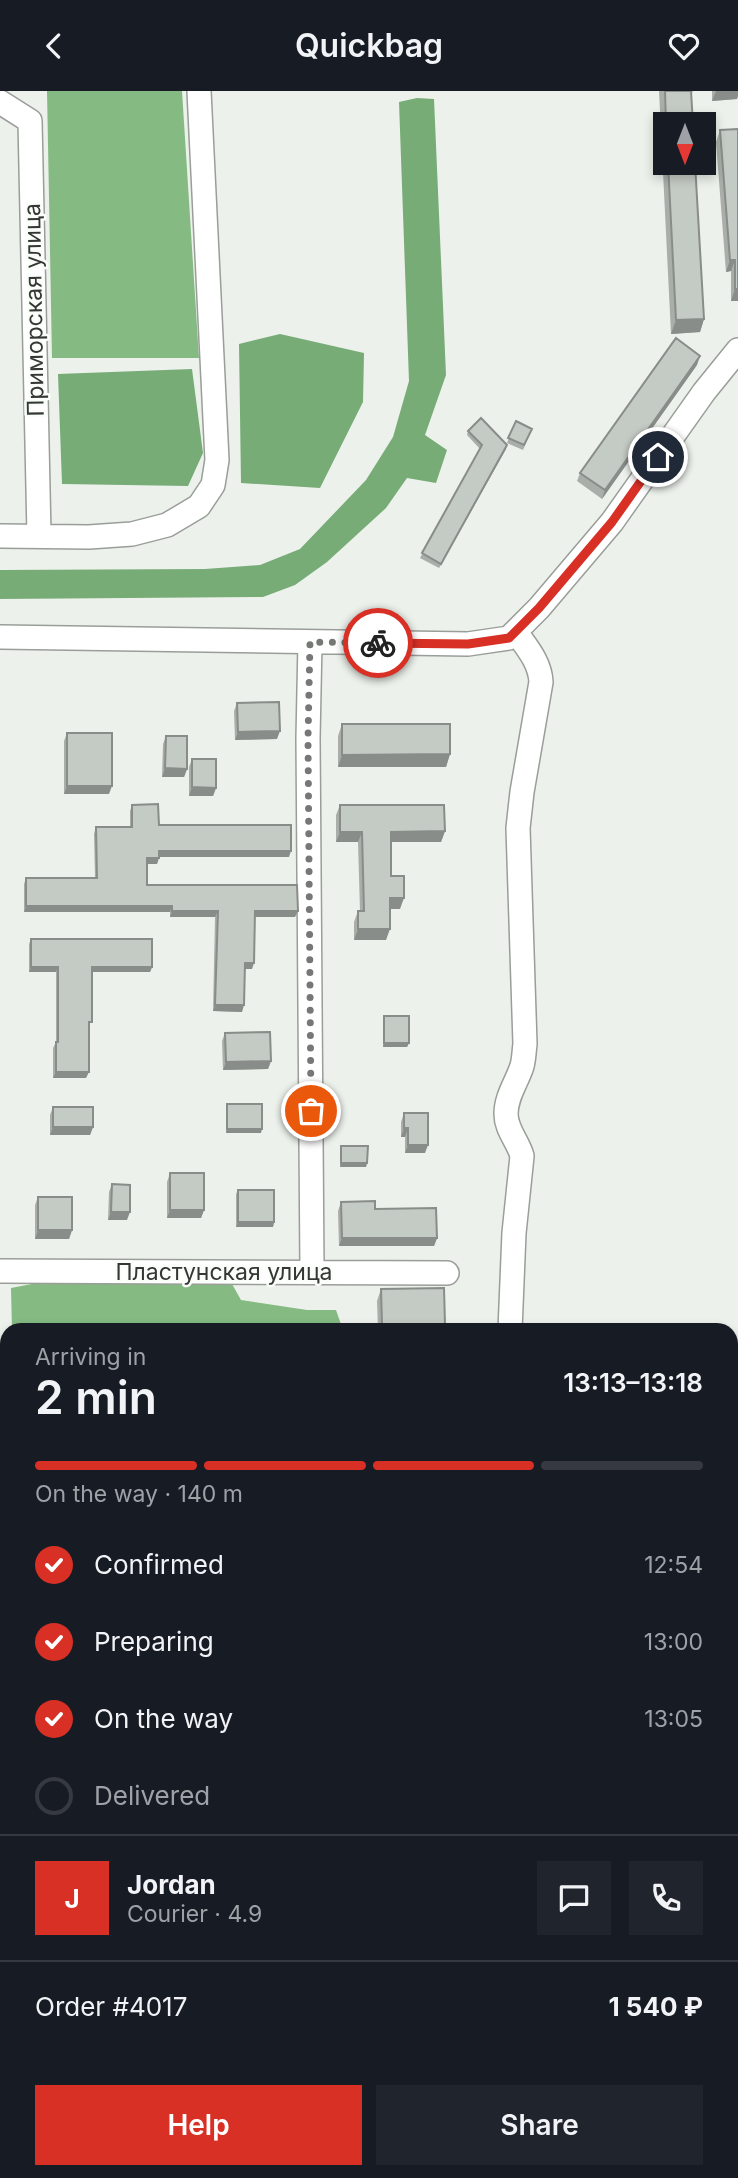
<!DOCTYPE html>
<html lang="en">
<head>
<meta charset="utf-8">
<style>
  :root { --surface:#171b24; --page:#20242c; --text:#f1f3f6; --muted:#9ea1a6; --line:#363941; --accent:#d93025 }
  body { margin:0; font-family:Inter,sans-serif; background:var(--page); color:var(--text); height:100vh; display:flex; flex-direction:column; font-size:26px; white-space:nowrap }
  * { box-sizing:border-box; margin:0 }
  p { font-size:23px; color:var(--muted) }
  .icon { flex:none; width:38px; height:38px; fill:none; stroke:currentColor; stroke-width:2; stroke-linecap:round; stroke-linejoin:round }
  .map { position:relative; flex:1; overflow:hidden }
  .drawer { position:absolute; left:0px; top:1232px; width:738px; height:856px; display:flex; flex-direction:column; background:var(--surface); border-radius:21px 21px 0 0; box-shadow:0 4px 10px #0003 }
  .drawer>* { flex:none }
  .needle { width:46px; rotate:180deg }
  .controls { position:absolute; left:653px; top:21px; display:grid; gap:14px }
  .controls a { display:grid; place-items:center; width:63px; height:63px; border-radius:0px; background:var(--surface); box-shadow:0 4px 10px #0003; font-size:35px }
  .pin { position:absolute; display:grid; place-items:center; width:60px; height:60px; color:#fff; margin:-30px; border:4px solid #fff; border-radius:50%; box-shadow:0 2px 7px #0007 }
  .courier { position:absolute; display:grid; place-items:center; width:70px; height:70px; margin:-35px; border:5px solid #d93025; border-radius:50%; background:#fff; color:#222; box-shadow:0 2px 9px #0007 }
  .headline em { font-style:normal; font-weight:600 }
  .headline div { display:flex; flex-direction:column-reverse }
  .headline { display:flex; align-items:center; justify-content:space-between; height:119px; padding:0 35px }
  h1 { font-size:46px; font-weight:600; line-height:52px }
  .bar { display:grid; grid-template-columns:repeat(4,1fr); gap:10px 7px; align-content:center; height:84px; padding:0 35px }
  .bar i { height:9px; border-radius:5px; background:var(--line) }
  .bar .selected { background:var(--accent) }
  .bar p { grid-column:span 4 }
  .line { display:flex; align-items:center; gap:18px; padding:0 35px; border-top:2px solid var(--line) }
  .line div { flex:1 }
  .round { display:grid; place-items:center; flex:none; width:74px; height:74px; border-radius:0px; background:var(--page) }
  ol { padding:0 35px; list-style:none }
  li { display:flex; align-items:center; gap:21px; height:77px }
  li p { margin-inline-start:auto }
  li .icon { padding:7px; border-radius:50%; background:var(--accent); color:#fff; stroke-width:4 }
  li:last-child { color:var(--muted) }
  li i { width:38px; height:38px; border:4px solid var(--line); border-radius:50% }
  .primary-button { display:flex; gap:14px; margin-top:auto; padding:14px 35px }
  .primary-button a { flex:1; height:80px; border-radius:0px; background:var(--accent); color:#fff; font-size:28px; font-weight:600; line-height:80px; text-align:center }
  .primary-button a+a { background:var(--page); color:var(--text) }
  header { display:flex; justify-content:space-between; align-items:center; height:91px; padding:0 35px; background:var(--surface); font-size:32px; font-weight:600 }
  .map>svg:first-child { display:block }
  .forest { fill:#85ba83 }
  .water { fill:#77ac76 }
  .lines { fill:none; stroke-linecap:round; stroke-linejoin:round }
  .minor-casing { stroke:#999e99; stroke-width:26 }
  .major-casing { stroke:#509150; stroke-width:32 }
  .minor { stroke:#fff; stroke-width:23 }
  .major { stroke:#9eda9f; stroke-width:28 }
  .wall { fill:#a9aea9 }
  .shaded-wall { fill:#898d89 }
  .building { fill:#c4cac4; stroke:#898d89; stroke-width:2 }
  .done { stroke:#757875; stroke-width:7; stroke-dasharray:0 12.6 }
  .route { stroke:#d93025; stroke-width:9 }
  .labels { text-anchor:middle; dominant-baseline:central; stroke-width:5; stroke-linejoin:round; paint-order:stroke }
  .street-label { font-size:23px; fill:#353735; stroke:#f9fef9 }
</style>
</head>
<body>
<header><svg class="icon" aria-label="back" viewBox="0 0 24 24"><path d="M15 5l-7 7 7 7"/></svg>Quickbag<svg class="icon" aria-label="heart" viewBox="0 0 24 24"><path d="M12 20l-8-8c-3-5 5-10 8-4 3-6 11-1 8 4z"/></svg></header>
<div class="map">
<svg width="738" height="2087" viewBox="0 0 738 2087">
  <rect width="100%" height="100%" fill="#ecf1eb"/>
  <!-- forest -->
  <path class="forest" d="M 47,0 L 182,0 L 199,267 L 52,267 Z
    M 188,1188 L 232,1193 L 241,1209 L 307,1219 L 336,1219 L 343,1239 L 12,1239 L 11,1197 L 37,1192 L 78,1193 Z"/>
  <!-- water -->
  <path class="water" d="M 417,7 L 434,8 L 446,284 L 425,344 L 447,359 L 436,392 L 407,387 L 386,417 L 327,471 L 295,494 L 263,506 L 0,508 L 0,479 L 205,478 L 260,474 L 300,458 L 366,389 L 393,346 L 409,290 L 399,11 Z
    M 280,243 L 364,262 L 363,311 L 320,397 L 241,392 L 239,253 Z
    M 192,278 L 203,362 L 188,395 L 62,393 L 58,283 Z"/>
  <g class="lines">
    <defs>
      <path id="minor" d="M 0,11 L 30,30 L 39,444
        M 0,445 L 89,446 L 132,443 L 167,434 L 199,415 L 213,394 L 217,369 L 199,0
        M 0,546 L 468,553 L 509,547 L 539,517 L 612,431 L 704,301 L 738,259
        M 310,551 L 308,647 L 312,1180
        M 0,1180 L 447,1182
        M 510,1239 L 514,1142 L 522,1065 C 518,1050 506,1039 506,1023 C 506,1005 517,991 522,975 C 524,968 524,960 525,953 L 518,737 L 522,701 L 541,591 C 540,571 527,557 516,541"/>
      <path id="major" d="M 732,1444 L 738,1444
        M 0,1451 L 7,1450
        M 732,1480 L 738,1479
        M 0,1481 L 7,1481"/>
    </defs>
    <!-- minor casing -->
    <use href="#minor" class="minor-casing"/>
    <!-- major casing -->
    <use href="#major" class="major-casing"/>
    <!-- minor -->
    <use href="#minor" class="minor"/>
    <!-- major -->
    <use href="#major" class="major"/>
  </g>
  <!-- wall -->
  <path class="wall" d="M 659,0 L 693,0 L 691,4 L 693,33 L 665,33 L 665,72 L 695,72 L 704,228 L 700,241 L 671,243 Z
    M 712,0 L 738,0 L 737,8 L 712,10 Z
    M 738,38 L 738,210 L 731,210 L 731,180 L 726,181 L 716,51 L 720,39 Z
    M 697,274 L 602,408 L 577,390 L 580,382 Z
    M 516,330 L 532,338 L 523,359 L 507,352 Z
    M 468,340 L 506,358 L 439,477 L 420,467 L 480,358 L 467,344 Z
    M 237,612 L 277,648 L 235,649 L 234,620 Z
    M 342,633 L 450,663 L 446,676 L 338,676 L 338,645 Z
    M 67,642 L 109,703 L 64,703 L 64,650 Z
    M 166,645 L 187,678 L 184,686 L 162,686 L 163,653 Z
    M 192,668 L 216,697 L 213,705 L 189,705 L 189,676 Z
    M 132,714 L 159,734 L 289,766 L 159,766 L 157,773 L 147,773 L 147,794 L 295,826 L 255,826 L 252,878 L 245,878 L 242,921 L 213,920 L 215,826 L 170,826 L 170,821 L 24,821 L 24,793 L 26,787 L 95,787 L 94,743 L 96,736 L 130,736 L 130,720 Z
    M 340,714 L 445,740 L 441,751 L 391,751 L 391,785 L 400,818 L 390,818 L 386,849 L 354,849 L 354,831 L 358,820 L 360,820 L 358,751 L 336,751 L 336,724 Z
    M 31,848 L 152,876 L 150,881 L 92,881 L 86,987 L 53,987 L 53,957 L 56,951 L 56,881 L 29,881 L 29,853 Z
    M 384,925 L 409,952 L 407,956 L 383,956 L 383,929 Z
    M 225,942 L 271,970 L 268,978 L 223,979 L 222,950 Z
    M 227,1013 L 261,1042 L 226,1042 L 226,1017 Z
    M 53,1016 L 93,1036 L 90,1044 L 50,1044 L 50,1024 Z
    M 404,1022 L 425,1062 L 405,1062 L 405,1046 L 401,1046 L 401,1031 Z
    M 341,1055 L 367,1072 L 366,1076 L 340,1076 L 340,1059 Z
    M 170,1082 L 204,1119 L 201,1127 L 167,1127 L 167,1091 Z
    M 112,1093 L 127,1129 L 108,1129 L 109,1101 Z
    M 238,1099 L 274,1131 L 273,1136 L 236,1136 L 236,1103 Z
    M 38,1106 L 72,1139 L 69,1148 L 35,1148 L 35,1114 Z
    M 341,1111 L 375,1118 L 437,1147 L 434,1155 L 339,1155 L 338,1120 Z
    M 381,1198 L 442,1239 L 378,1239 L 377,1210 Z"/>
  <!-- shaded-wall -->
  <path class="shaded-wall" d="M 716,0 L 738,0 L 738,5 L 737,8 L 712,10 Z
    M 730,169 L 735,169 L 731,180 L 726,181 Z
    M 735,198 L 738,198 L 738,210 L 731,210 Z
    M 704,228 L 700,241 L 671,243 L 676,229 Z
    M 700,265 L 697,274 L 602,408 L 605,399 Z
    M 507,354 L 506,358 L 439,477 L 441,473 Z
    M 280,640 L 277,648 L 235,649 L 238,641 Z
    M 450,663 L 446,676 L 338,676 L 342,664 Z
    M 165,677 L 187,678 L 184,686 L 162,686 Z
    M 67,695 L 112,695 L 109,703 L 64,703 Z
    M 192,696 L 216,697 L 213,705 L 189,705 Z
    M 445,740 L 441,751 L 387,751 L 391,741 Z
    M 340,741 L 362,741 L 358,751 L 336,751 Z
    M 159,760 L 291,760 L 289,766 L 157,766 Z
    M 147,767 L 159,767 L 157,773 L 145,773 Z
    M 390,807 L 404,807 L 400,818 L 386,818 Z
    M 26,815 L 172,815 L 170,821 L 24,821 Z
    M 172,820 L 218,820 L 215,826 L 170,826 Z
    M 255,820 L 298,820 L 295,826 L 253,826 Z
    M 358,838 L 390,838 L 386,849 L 354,849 Z
    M 245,872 L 254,872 L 252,878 L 242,878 Z
    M 31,876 L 58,876 L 56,881 L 29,881 Z
    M 92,876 L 152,876 L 150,881 L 90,881 Z
    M 215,914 L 244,914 L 242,921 L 213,920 Z
    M 384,952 L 409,952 L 407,956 L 383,956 Z
    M 271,970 L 268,978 L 223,979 L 226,971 Z
    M 56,981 L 89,981 L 86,987 L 53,987 Z
    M 53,1036 L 93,1036 L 90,1044 L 50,1044 Z
    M 404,1037 L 408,1037 L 405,1046 L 401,1046 Z
    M 227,1038 L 262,1038 L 261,1042 L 226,1042 Z
    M 408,1054 L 428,1054 L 425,1062 L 405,1062 Z
    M 341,1072 L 367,1072 L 366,1076 L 340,1076 Z
    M 170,1119 L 204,1119 L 201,1127 L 167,1127 Z
    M 111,1121 L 130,1121 L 127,1129 L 108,1129 Z
    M 238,1131 L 274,1131 L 273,1136 L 236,1136 Z
    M 38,1139 L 72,1139 L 69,1148 L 35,1148 Z
    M 342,1147 L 437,1147 L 434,1155 L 339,1155 Z
    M 445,1233 L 442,1239 L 380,1239 L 382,1234 Z"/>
  <!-- building -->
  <path class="building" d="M 665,0 L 691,0 L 693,33 L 666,33 Z
    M 738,38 L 738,198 L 735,198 L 735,169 L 730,169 L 720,39 Z
    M 668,72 L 695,72 L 704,228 L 676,229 Z
    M 676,247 L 700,265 L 605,399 L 580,382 Z
    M 481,327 L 507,354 L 441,473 L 422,462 L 482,354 L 468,340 Z
    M 516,330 L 532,338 L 524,354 L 508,347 Z
    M 279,611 L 280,640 L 238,641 L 237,612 Z
    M 342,633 L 450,633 L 450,663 L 342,664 Z
    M 67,642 L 112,642 L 112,695 L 67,695 Z
    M 166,645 L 187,645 L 187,678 L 165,677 Z
    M 192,668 L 216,668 L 216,697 L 192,696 Z
    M 158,713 L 159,734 L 291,734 L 291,760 L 159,760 L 159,767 L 147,767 L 147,794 L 297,794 L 298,820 L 255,820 L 254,872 L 245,872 L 244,914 L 215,914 L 218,820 L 172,820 L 172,815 L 26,815 L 26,787 L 97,787 L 96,736 L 132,736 L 132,714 Z
    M 340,714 L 444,714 L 445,740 L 391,741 L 391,785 L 404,785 L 404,807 L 390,807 L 390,838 L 358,838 L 358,820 L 364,820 L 362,741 L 340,741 Z
    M 31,848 L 152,848 L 152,876 L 92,876 L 92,931 L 89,931 L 89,981 L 56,981 L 56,951 L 58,951 L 58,876 L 31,876 Z
    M 384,925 L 409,925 L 409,952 L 384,952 Z
    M 270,941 L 271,970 L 226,971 L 225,942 Z
    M 227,1013 L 262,1013 L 262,1038 L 227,1038 Z
    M 53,1016 L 93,1016 L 93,1036 L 53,1036 Z
    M 404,1022 L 428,1022 L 428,1054 L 408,1054 L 408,1037 L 404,1037 Z
    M 341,1055 L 368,1055 L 367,1072 L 341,1072 Z
    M 170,1082 L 204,1082 L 204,1119 L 170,1119 Z
    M 112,1093 L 130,1094 L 130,1121 L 111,1121 Z
    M 238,1099 L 274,1099 L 274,1131 L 238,1131 Z
    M 38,1106 L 72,1106 L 72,1139 L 38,1139 Z
    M 375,1110 L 375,1118 L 436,1117 L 437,1147 L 342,1147 L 341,1111 Z
    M 444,1197 L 445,1233 L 382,1234 L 381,1198 Z"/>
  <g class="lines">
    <!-- done -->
    <path class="done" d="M 311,1020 L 308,647 L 310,551 L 378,552"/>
    <!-- route -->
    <path class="route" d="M 378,552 L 468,553 L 509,547 L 539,517 L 612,431 L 658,366"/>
  </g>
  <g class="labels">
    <!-- street labels -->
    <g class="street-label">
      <text transform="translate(34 219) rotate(-91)">Приморская улица</text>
      <text x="224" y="1181">Пластунская улица</text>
    </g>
  </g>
</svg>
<div class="controls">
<a><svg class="needle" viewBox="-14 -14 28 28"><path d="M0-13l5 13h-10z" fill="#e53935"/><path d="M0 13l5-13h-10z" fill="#9ea1a6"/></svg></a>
</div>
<div class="pin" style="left:311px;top:1020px;background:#ea580c"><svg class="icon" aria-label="bag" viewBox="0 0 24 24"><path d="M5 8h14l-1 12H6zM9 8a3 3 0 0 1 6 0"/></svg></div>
<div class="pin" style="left:658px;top:366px;background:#1f2937"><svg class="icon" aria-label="home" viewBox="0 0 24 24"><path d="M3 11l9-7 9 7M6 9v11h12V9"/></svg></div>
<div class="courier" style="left:378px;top:552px"><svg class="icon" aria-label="bike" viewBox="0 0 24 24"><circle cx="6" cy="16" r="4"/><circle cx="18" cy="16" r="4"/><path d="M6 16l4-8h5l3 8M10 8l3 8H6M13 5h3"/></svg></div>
<section class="drawer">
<div class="headline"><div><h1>2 min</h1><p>Arriving in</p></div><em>13:13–13:18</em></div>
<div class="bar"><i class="selected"></i><i class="selected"></i><i class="selected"></i><i></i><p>On the way · 140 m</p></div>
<ol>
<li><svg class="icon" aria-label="check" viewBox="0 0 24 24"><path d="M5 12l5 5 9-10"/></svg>Confirmed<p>12:54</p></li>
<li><svg class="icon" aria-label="check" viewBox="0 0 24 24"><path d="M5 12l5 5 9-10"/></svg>Preparing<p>13:00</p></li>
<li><svg class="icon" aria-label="check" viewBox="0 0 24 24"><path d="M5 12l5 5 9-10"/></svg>On the way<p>13:05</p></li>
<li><i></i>Delivered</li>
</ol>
<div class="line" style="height:126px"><b class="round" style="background:var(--accent);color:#fff">J</b><div><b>Jordan</b><p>Courier · 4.9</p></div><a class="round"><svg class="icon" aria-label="chat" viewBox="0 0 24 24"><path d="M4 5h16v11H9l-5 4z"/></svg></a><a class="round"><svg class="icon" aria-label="phone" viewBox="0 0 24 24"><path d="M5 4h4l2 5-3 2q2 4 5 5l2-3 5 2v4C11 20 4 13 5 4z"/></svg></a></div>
<div class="line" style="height:91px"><div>Order #4017</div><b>1 540 ₽</b></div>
<div class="primary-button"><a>Help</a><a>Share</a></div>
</section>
</div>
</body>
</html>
